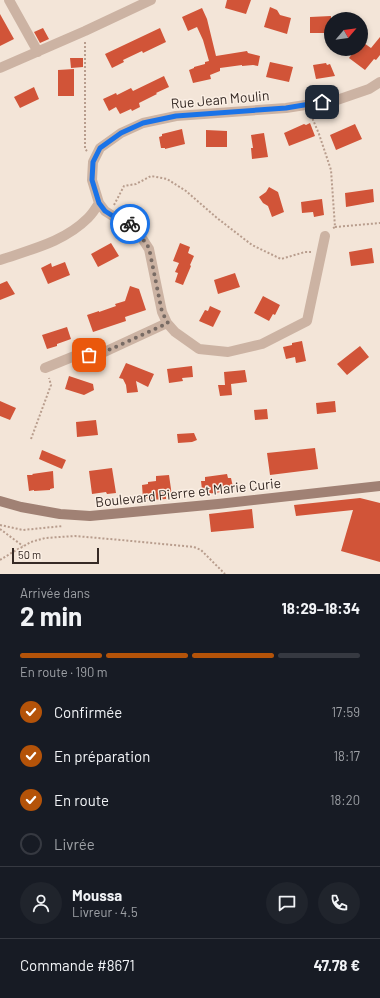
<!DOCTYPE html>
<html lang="fr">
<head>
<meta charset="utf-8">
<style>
  :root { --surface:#171b24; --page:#20242c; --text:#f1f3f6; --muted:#9ea1a6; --line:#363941; --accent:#b45309 }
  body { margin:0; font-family:Barlow,sans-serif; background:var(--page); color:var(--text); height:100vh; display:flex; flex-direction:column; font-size:15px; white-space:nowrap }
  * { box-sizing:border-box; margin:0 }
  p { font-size:13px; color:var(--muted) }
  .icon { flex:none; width:22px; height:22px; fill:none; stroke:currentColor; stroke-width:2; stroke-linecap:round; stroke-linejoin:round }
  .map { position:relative; height:574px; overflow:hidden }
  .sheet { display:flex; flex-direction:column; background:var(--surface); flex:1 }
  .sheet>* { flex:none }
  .needle { width:26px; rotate:61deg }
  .fabs { position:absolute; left:324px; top:12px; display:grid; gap:8px }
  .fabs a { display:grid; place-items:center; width:44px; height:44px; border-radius:50%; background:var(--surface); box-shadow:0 2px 6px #0003; font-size:20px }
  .scale { position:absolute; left:12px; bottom:10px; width:87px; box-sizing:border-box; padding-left:4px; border:2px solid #362a25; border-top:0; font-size:11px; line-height:14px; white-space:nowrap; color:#362a25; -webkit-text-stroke:3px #fbefe4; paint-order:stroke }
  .pin { position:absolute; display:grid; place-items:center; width:34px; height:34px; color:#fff; margin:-17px; border-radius:8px; box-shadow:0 2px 6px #0006 }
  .courier { position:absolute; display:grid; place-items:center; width:40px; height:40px; margin:-20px; border:3px solid #1a73e8; border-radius:50%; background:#fff; color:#222; box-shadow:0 1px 5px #0007 }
  .summary em { font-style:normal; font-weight:700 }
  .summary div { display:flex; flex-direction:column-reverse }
  .summary { display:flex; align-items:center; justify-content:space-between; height:68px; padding:0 20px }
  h1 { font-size:26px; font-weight:700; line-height:30px }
  .bar { display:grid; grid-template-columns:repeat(4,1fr); gap:6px 4px; align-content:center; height:48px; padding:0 20px }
  .bar i { height:5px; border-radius:3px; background:var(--line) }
  .bar .active { background:var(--accent) }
  .bar p { grid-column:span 4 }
  .line { display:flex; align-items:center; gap:10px; padding:0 20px; border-top:1px solid var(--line) }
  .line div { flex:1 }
  .round { display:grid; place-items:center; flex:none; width:42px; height:42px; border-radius:21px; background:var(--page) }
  ol { padding:0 20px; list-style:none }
  li { display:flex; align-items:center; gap:12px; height:44px }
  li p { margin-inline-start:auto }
  li .icon { padding:4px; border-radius:50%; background:var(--accent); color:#fff; stroke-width:4 }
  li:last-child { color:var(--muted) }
  li i { width:22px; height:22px; border:2px solid var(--line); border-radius:50% }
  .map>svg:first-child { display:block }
  .building { fill:#d15438 }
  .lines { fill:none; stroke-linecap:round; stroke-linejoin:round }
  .path { stroke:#b89d8d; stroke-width:2; stroke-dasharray:2 2; stroke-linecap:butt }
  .minor { stroke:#ccb3a3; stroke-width:10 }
  .secondary { stroke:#a08174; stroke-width:10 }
  .done { stroke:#786b64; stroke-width:4; stroke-dasharray:0 7.2 }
  .route { stroke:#1a73e8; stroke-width:5 }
  .labels { text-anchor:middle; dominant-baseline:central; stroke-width:3; stroke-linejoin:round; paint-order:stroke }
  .street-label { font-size:14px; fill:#362a25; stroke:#fbefe4 }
</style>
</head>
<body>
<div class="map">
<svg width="380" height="574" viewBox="0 0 380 574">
  <rect width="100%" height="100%" fill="#f3e5d8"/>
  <!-- building -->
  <path class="building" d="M 227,0 L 251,0 L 246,14 L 225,8 Z
    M 270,7 L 277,10 L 280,15 L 291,18 L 287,34 L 264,27 Z
    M 202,8 L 207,19 L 216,56 L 247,51 L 248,53 L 260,56 L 258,66 L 253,65 L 242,66 L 242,65 L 220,68 L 220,71 L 210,75 L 211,79 L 193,83 L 189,70 L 194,68 L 194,67 L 205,64 L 205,62 L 209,61 L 203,40 L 197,27 L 188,31 L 182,17 Z
    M 0,14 L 14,39 L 0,46 Z
    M 331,16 L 331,33 L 310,33 L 310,17 Z
    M 43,28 L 49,39 L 40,43 L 34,32 Z
    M 160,28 L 166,42 L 143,53 L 142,51 L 123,60 L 124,62 L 112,68 L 105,54 Z
    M 380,37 L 380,55 L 376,60 L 374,59 L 365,70 L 349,58 L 356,49 L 361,49 L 361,41 L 371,48 Z
    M 70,58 L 83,58 L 83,67 L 71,68 Z
    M 270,62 L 293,67 L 289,82 L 266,77 Z
    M 326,63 L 327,65 L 330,64 L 335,76 L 316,79 L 313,65 Z
    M 74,69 L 74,96 L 58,96 L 58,70 Z
    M 164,76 L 169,87 L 156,93 L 157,94 L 139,103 L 140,107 L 132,111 L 131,109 L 120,114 L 116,107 L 109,111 L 103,99 L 116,93 L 117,95 L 131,88 L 133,91 Z
    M 34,87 L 39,99 L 20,108 L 14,97 Z
    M 310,123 L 315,136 L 289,146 L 284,133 L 304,124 L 306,125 Z
    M 355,124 L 362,139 L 336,150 L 330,135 Z
    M 182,129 L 185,144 L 165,149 L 165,148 L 161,148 L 159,137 L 162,136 L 162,134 Z
    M 206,130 L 227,131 L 227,147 L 206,147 Z
    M 264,133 L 268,157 L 252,159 L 251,148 L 253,148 L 251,135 Z
    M 269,187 L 278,192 L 284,212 L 272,217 L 268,206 L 263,203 L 259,197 L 266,192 Z
    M 373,189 L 374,202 L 346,207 L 345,193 Z
    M 322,199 L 324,215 L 314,217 L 313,212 L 302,213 L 301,202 Z
    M 111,243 L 119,256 L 98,267 L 91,254 Z
    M 180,243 L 190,247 L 188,253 L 194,256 L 190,265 L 191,266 L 183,285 L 175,282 L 178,273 L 175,272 L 179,263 L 173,261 Z
    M 372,248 L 374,263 L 351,266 L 349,252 Z
    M 65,262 L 70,275 L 48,284 L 41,268 L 51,263 L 52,267 Z
    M 235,273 L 240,287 L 218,294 L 214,280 Z
    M 7,281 L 15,294 L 0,300 L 0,284 Z
    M 130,286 L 139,289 L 146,310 L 125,317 L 126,321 L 93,332 L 87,315 L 99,311 L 99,312 L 116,306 L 115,304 L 125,301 Z
    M 263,296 L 280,305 L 275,315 L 273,314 L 269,321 L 254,313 Z
    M 210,306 L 221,311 L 213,327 L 199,321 L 205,310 L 208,311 Z
    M 67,327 L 71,339 L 57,344 L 57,346 L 47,349 L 42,335 Z
    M 302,341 L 306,361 L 296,363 L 295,357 L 286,359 L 283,347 L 292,345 L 292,343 Z
    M 360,346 L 369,357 L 347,375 L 337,364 Z
    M 126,363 L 154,374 L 148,387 L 136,381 L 138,392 L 127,393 L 126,385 L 123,379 L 119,378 Z
    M 192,366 L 193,377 L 182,378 L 183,381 L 169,383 L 167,369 Z
    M 245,370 L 247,382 L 231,384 L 232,395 L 220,396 L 218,385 L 225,385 L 224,372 Z
    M 69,376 L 93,384 L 94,390 L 84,395 L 65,389 Z
    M 0,401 L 16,408 L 10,420 L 0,416 Z
    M 335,401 L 336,412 L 317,414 L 316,403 Z
    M 267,409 L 268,419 L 255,420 L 254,410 Z
    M 96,420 L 98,435 L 77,437 L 76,422 Z
    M 194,433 L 197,440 L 192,442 L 178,443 L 177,434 Z
    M 315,448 L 318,469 L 270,475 L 267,453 Z
    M 42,450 L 66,460 L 62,469 L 39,459 Z
    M 112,468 L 116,493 L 107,494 L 106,492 L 92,494 L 89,471 Z
    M 53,471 L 54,488 L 50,489 L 50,490 L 34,491 L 34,490 L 29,491 L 27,475 L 33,475 L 32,474 Z
    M 227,474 L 228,478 L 231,478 L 233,487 L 229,488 L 229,491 L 207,494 L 206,490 L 202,490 L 201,481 L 205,481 L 205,477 Z
    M 169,475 L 172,496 L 166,496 L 166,499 L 150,500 L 150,498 L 143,499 L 142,485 L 148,484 L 148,482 L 156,481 L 156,476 Z
    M 360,498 L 380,503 L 380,562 L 341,551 L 353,510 L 296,516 L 294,505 Z
    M 252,509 L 254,528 L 211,532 L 209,514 Z"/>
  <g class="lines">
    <!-- path -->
    <path class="path" d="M 85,42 L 85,149 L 87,151
      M 311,115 L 319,134 L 331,170 L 335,227 L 332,229
      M 114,205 L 124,186 L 136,184 L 151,176 L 167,179 L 186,191 L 217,218 L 252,245 L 281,259 L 305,252 L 311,252
      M 335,227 L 380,223
      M 31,439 L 51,385 L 49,378
      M 0,525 L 23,530 L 63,526
      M 0,529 L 23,546
      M 0,560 L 13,552 L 31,542 L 45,538 L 75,536 L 121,540 L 194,547 L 201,550 L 225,574"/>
    <!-- minor -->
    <path class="minor" d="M 9,0 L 38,52
      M 0,68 L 85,31 L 151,0
      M 325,236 L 307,321 L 262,344 L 228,352 L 199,349 L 175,332 L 167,323 L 162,312 L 149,249 L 136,229 L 126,221 L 116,218 L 105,211 L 99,203 L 92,180 L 93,162 L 100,148 L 121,133 L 143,123 L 176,116 L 286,108 L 337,100 L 369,89 L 380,82
      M 0,260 C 32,249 64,242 88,218 C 93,213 96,208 99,203
      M 45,368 L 77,355 L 100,354 L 167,323"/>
    <!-- secondary -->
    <path class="secondary" d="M 0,501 L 21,507 L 60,514 L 90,516 L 218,504 L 380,486"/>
  </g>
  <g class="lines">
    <!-- done -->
    <path class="done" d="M 89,355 L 100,354 L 168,323 L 162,312 L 149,248 L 136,229 L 130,224"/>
    <!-- route -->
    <path class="route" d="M 130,224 L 126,222 L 116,218 L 105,211 L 99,203 L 92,180 L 93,162 L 100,148 L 121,133 L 143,123 L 176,116 L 286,108 L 322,102"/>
  </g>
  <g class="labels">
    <!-- street labels -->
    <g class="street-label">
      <text transform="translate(220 99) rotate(-5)">Rue Jean Moulin</text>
      <text transform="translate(188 492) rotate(-6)">Boulevard Pierre et Marie Curie</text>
    </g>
  </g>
</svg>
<div class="fabs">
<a><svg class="needle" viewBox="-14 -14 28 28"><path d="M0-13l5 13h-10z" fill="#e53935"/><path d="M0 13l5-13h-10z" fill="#9ea1a6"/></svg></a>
</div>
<div class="scale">50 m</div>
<div class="pin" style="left:89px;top:355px;background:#ea580c"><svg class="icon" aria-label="bag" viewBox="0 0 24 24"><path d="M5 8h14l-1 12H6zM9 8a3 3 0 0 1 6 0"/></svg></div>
<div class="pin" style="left:322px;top:102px;background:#1f2937"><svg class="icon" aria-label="home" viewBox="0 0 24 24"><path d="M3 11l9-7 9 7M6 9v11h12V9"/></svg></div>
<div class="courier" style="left:130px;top:224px"><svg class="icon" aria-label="bike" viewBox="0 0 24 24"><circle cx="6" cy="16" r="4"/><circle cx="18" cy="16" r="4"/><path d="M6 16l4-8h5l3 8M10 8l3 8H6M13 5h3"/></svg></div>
</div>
<section class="sheet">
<div class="summary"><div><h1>2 min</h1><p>Arrivée dans</p></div><em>18:29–18:34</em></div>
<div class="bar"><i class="active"></i><i class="active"></i><i class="active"></i><i></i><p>En route · 190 m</p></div>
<ol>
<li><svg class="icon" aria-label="check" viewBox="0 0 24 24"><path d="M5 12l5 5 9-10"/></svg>Confirmée<p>17:59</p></li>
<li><svg class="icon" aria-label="check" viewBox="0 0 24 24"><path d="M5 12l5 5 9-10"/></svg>En préparation<p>18:17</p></li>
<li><svg class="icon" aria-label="check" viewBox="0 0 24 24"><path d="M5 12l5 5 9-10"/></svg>En route<p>18:20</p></li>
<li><i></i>Livrée</li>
</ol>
<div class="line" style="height:72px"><a class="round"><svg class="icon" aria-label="person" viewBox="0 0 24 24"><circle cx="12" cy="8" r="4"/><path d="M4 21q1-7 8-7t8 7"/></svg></a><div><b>Moussa</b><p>Livreur · 4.5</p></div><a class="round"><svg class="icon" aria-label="chat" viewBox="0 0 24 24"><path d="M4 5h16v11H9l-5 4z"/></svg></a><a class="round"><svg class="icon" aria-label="phone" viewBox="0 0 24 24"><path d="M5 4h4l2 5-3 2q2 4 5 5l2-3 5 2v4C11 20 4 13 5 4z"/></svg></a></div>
<div class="line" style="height:52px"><div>Commande #8671</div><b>47.78 €</b></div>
</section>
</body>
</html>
